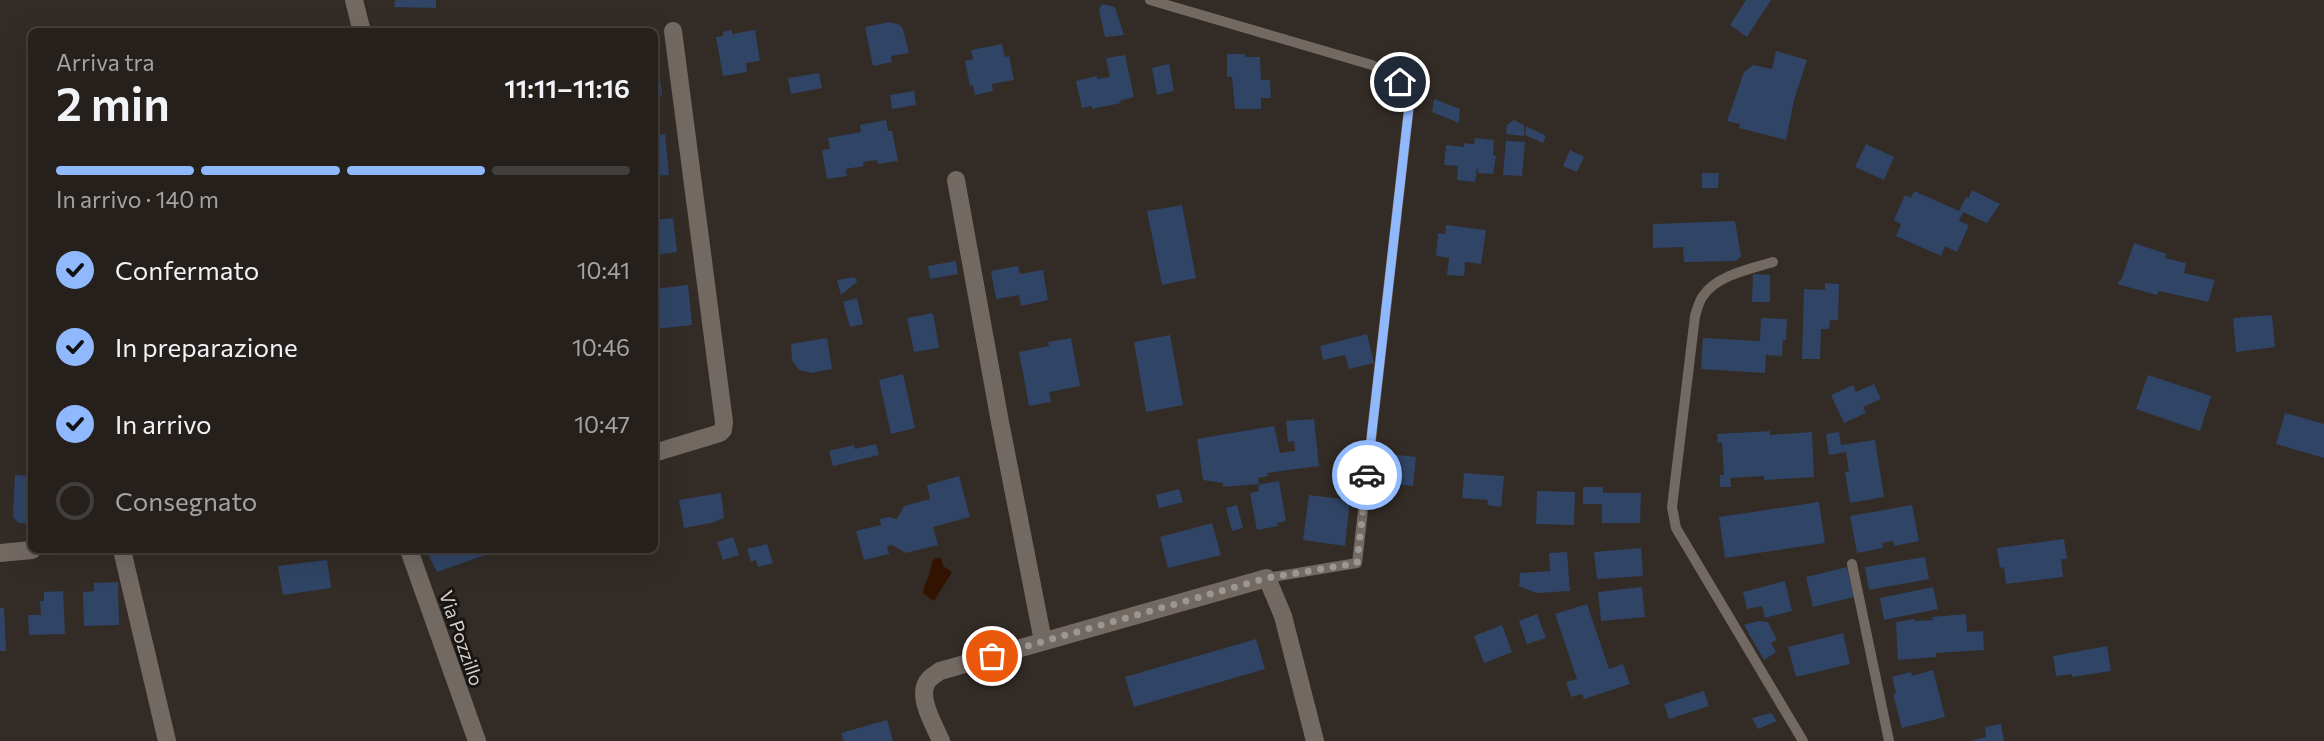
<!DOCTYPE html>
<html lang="it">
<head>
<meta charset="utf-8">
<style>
  :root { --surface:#26201c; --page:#322d29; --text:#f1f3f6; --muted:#a4a3a3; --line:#423e3b; --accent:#8fb8fd }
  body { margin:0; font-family:Commissioner,sans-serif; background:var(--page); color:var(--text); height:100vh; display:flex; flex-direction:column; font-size:26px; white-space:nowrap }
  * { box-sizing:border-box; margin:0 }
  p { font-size:23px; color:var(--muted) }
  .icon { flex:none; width:38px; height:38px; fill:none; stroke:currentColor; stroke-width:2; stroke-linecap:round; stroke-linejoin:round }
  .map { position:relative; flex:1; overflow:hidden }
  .side { position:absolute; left:28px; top:28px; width:630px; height:525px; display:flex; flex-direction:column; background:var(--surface); border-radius:10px; box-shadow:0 7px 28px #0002,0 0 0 2px var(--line) }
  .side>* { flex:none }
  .pin { position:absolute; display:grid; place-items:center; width:60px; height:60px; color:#fff; margin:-30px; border:4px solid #fff; border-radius:50%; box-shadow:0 2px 7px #0007 }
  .courier { position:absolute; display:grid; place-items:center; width:70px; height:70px; margin:-35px; border:5px solid #8fb8fd; border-radius:50%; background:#fff; color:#222; box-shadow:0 2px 9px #0007 }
  .headline em { font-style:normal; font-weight:600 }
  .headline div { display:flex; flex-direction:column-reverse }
  .headline { display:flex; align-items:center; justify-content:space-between; height:119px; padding:0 28px }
  h1 { font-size:46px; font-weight:600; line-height:52px }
  .bar { display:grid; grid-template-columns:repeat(4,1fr); gap:10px 7px; align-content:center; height:84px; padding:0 28px }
  .bar i { height:9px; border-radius:5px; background:var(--line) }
  .bar .active { background:var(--accent) }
  .bar p { grid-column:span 4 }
  ol { padding:0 28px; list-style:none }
  li { display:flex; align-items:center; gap:21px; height:77px }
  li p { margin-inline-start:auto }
  li .icon { padding:7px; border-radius:50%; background:var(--accent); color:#111; stroke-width:4 }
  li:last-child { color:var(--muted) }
  li i { width:38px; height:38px; border:4px solid var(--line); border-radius:50% }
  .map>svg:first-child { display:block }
  .water { fill:#311300 }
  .building { fill:#304465 }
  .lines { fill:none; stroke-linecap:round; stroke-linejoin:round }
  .lane { stroke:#726963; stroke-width:10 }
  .street { stroke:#726963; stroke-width:18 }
  .done { stroke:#9c9693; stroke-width:7; stroke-dasharray:0 12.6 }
  .route { stroke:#8fb8fd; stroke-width:9 }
  .labels { text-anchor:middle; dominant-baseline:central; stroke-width:6; stroke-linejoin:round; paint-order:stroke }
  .street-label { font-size:19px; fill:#d5d0cd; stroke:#181512 }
</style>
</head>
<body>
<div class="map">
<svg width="2324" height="741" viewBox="0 0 2324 741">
  <rect width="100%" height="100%" fill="#332b26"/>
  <!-- water -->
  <path class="water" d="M 936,558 L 941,558 L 943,566 L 952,572 L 934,601 L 923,593 C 924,582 931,576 932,561 Z"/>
  <!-- building -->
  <path class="building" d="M 395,0 L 436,0 L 436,8 L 394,7 Z
    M 1746,0 L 1771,0 L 1747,37 L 1730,25 Z
    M 1102,4 L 1115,7 L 1124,35 L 1105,37 L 1099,10 Z
    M 890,22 L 900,25 L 903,29 L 909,53 L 891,56 L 892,62 L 873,66 L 865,27 Z
    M 732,30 L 732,34 L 755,30 L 760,61 L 746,63 L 747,72 L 723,76 L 716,37 L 723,36 L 723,32 Z
    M 1002,44 L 1005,57 L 1009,56 L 1014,80 L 992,84 L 993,91 L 975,95 L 973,85 L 970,86 L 965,61 L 973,59 L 971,50 Z
    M 1776,51 L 1807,60 L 1794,100 L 1786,140 L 1739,128 L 1740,124 L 1727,121 L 1744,72 L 1753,65 L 1772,69 Z
    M 1227,54 L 1245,54 L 1245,57 L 1260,57 L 1261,80 L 1270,80 L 1271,98 L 1261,98 L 1261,109 L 1235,109 L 1232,77 L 1227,77 Z
    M 1125,55 L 1134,97 L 1120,101 L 1121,103 L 1092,109 L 1092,106 L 1082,108 L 1076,81 L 1097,76 L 1097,79 L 1110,77 L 1106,58 Z
    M 1169,64 L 1174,91 L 1157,95 L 1152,68 Z
    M 659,71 L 662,95 L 654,97 L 654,72 Z
    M 819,73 L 822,88 L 791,94 L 788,78 Z
    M 914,91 L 916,105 L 892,109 L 890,95 Z
    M 1434,99 L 1460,109 L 1459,123 L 1432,112 Z
    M 886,120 L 888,131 L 892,131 L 898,161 L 878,164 L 877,160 L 863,162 L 864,166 L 846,169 L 847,176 L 827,179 L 822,150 L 830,149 L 828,138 L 861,132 L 860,125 Z
    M 1514,120 L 1524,125 L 1524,136 L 1506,134 L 1507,125 Z
    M 1526,126 L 1546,136 L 1543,143 L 1525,135 Z
    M 665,134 L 669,175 L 654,176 L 654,135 Z
    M 1475,138 L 1494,140 L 1493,155 L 1496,156 L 1493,174 L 1478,173 L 1478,169 L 1477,168 L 1475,182 L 1457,180 L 1458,166 L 1444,165 L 1446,145 L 1464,147 L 1464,143 L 1474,144 Z
    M 1506,141 L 1525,142 L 1522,176 L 1503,175 Z
    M 1866,144 L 1894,157 L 1884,180 L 1855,167 Z
    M 1570,150 L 1584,157 L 1577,172 L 1563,166 Z
    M 1702,173 L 1719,173 L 1718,188 L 1702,188 Z
    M 1972,190 L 2000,204 L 1987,223 L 1963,212 L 1959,221 L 1969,225 L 1957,252 L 1945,246 L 1941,256 L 1896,236 L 1901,224 L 1894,220 L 1905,195 L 1911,198 L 1914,191 L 1959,211 L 1966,197 L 1968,199 Z
    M 1182,205 L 1196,278 L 1162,285 L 1147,211 Z
    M 673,218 L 677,252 L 654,255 L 654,220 Z
    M 1735,221 L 1741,256 L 1736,261 L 1684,262 L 1683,247 L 1653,248 L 1653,224 Z
    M 1446,225 L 1486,230 L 1481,264 L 1465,262 L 1464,276 L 1447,275 L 1449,258 L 1436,256 L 1438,233 L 1445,234 Z
    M 2134,243 L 2167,254 L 2165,258 L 2186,263 L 2184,273 L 2215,280 L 2208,302 L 2159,291 L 2157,295 L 2117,284 L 2122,278 Z
    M 956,261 L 958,274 L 930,279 L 928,266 Z
    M 1018,266 L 1020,274 L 1043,270 L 1048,300 L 1021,306 L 1019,295 L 996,299 L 991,271 Z
    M 1753,274 L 1770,275 L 1770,302 L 1752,302 Z
    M 855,277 L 857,282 L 841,295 L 837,280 Z
    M 1825,283 L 1839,284 L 1838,320 L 1830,320 L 1829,329 L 1821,329 L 1820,359 L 1802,359 L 1804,289 L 1825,290 Z
    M 688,285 L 692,325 L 654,329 L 654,289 Z
    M 857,298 L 863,324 L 850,327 L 843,302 Z
    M 933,313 L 939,348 L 914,352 L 907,318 Z
    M 2272,315 L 2275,347 L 2236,352 L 2233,318 Z
    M 1761,318 L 1787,319 L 1786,340 L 1783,340 L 1782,356 L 1766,355 L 1765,373 L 1701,369 L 1703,338 L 1760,341 Z
    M 1367,334 L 1374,363 L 1349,369 L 1345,355 L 1323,360 L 1320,346 Z
    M 1170,335 L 1183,405 L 1146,412 L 1134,342 Z
    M 827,338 L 832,369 L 811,373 L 799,370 L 792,360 L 791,344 Z
    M 1071,338 L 1080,386 L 1049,392 L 1051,402 L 1029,406 L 1019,352 L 1049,346 L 1048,342 Z
    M 903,374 L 915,428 L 891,434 L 879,380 Z
    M 2148,375 L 2211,396 L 2200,431 L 2136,409 Z
    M 1874,384 L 1881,399 L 1863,407 L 1866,413 L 1844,423 L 1831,395 L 1853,385 L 1856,392 Z
    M 2285,413 L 2324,424 L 2324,458 L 2276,444 Z
    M 1314,419 L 1319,466 L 1267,473 L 1268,476 L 1258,478 L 1259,484 L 1223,487 L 1223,483 L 1203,480 L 1197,439 L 1274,426 L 1280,453 L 1295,451 L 1294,441 L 1288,442 L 1286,421 Z
    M 1770,431 L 1770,435 L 1812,432 L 1814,477 L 1764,480 L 1764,476 L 1730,478 L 1731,487 L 1720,487 L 1720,475 L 1724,475 L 1722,442 L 1718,443 L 1717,434 Z
    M 1839,432 L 1841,445 L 1875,440 L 1884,497 L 1850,503 L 1845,472 L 1849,472 L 1846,452 L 1829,455 L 1826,434 Z
    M 876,444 L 879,455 L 833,466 L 829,451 L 854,445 L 855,449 Z
    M 1388,454 L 1416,457 L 1413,486 L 1385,483 Z
    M 1464,473 L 1504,476 L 1501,507 L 1487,505 L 1488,500 L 1462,498 Z
    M 15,475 L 32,476 L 32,524 L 19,523 L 13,517 Z
    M 959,476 L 970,517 L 933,527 L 938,545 L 906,553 L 892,545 L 887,546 L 889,554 L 864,560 L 856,531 L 881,525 L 880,519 L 889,517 L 897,519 L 904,506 L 930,499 L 927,485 Z
    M 1279,481 L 1286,521 L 1277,523 L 1278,526 L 1257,530 L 1250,493 L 1259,491 L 1258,485 Z
    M 1583,487 L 1603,487 L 1603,493 L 1641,493 L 1640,523 L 1602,523 L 1602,504 L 1583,504 Z
    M 1179,489 L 1183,502 L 1159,508 L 1156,495 Z
    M 1537,491 L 1575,492 L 1574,525 L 1536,524 Z
    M 721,493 L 724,518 L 711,523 L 684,528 L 679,500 Z
    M 1309,495 L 1350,500 L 1345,546 L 1303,540 Z
    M 1819,502 L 1825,543 L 1725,558 L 1719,517 Z
    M 1237,505 L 1243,528 L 1232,531 L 1226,508 Z
    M 1912,505 L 1919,541 L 1894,546 L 1893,541 L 1882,543 L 1883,548 L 1857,553 L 1850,516 Z
    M 1212,523 L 1221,555 L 1168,568 L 1160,537 Z
    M 733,537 L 739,555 L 723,560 L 717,542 Z
    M 2064,539 L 2067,559 L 2061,559 L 2063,577 L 2006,584 L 2004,567 L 2000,568 L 1997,548 Z
    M 767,544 L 773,563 L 758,567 L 756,560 L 751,562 L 747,549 Z
    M 1641,548 L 1643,576 L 1597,579 L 1594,552 Z
    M 426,550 L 483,550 L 485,555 L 437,572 Z
    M 1567,552 L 1570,591 L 1536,593 L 1519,586 L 1520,573 L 1550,571 L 1549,553 Z
    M 1925,557 L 1929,579 L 1869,590 L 1865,567 Z
    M 327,560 L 331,588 L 283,595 L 278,566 Z
    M 1847,567 L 1854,597 L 1813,607 L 1806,577 Z
    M 1785,581 L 1792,611 L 1765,618 L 1762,606 L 1747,609 L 1743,592 Z
    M 118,582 L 119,625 L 84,626 L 83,592 L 94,591 L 94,583 Z
    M 1642,587 L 1645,617 L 1601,621 L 1598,592 Z
    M 1933,587 L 1938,609 L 1884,620 L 1880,598 Z
    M 63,591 L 65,634 L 29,635 L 28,615 L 41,615 L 40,601 L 44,601 L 44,592 Z
    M 1587,604 L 1609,669 L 1623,664 L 1630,684 L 1584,699 L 1582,694 L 1571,697 L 1566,682 L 1577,679 L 1555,614 Z
    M 0,608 L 4,608 L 6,651 L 0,651 Z
    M 1537,614 L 1546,638 L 1527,644 L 1519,621 Z
    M 1966,614 L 1967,632 L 1983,631 L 1984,650 L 1936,653 L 1936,657 L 1898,660 L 1896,622 L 1915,619 L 1915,621 L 1933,620 L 1932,617 Z
    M 1758,621 L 1768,622 L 1777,640 L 1771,643 L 1776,652 L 1764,660 L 1744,625 Z
    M 1502,625 L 1512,652 L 1484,663 L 1474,636 Z
    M 1843,633 L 1850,664 L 1796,677 L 1788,647 Z
    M 1256,639 L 1265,669 L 1134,707 L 1125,677 Z
    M 2107,646 L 2111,671 L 2072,677 L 2072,674 L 2056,676 L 2053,656 Z
    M 1933,670 L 1945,717 L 1902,728 L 1893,694 L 1896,693 L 1892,677 L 1911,672 L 1912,676 Z
    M 1704,691 L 1709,706 L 1669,719 L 1664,704 Z
    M 1771,713 L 1777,721 L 1758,729 L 1752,718 Z
    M 887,720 L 893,741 L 844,741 L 841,733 Z
    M 2001,724 L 2004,741 L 1970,741 L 1986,737 L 1985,727 Z"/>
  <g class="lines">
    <!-- lane -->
    <path class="lane" d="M 1150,0 L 1372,65 L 1400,82 L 1410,98 L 1357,563 L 1267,578
      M 1773,262 C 1751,269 1717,275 1703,296 C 1699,301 1697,310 1695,316 L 1672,507 L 1676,528 L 1803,741
      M 1852,564 L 1889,741"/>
    <!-- street -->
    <path class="street" d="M 354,0 L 362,32
      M 956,180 L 1000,422 L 1043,641
      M 654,453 L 720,433 L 723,430 L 724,422 L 673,31
      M 122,550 L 167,741
      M 409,550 L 477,741
      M 0,553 L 32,550
      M 941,741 C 935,726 917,698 927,682 C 930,677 936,674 940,671 L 1267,578 L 1283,616 L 1315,741"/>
  </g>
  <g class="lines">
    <!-- done -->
    <path class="done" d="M 992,656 L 1267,578 L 1357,563 L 1367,475"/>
    <!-- route -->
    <path class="route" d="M 1367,475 L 1410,98 L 1400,82"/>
  </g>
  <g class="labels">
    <!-- street labels -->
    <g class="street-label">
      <text transform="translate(462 638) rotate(71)">Via Pozzillo</text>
    </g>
  </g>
</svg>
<div class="pin" style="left:992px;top:656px;background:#ea580c"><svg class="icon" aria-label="bag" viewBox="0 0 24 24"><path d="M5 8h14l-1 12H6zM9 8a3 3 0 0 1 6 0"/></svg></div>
<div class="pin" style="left:1400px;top:82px;background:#1f2937"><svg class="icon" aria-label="home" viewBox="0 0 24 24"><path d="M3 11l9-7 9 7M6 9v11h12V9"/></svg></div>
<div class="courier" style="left:1367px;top:475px"><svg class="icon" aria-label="car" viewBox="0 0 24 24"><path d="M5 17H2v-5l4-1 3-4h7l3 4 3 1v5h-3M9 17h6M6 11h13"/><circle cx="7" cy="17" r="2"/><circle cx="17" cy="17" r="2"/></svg></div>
<section class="side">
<div class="headline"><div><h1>2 min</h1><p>Arriva tra</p></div><em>11:11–11:16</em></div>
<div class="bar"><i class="active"></i><i class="active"></i><i class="active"></i><i></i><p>In arrivo · 140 m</p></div>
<ol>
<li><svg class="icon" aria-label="check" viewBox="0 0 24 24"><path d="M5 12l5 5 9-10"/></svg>Confermato<p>10:41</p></li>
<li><svg class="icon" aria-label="check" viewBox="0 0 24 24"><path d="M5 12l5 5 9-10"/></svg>In preparazione<p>10:46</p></li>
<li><svg class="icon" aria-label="check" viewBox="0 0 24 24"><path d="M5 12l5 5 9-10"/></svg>In arrivo<p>10:47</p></li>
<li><i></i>Consegnato</li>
</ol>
</section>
</div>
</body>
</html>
